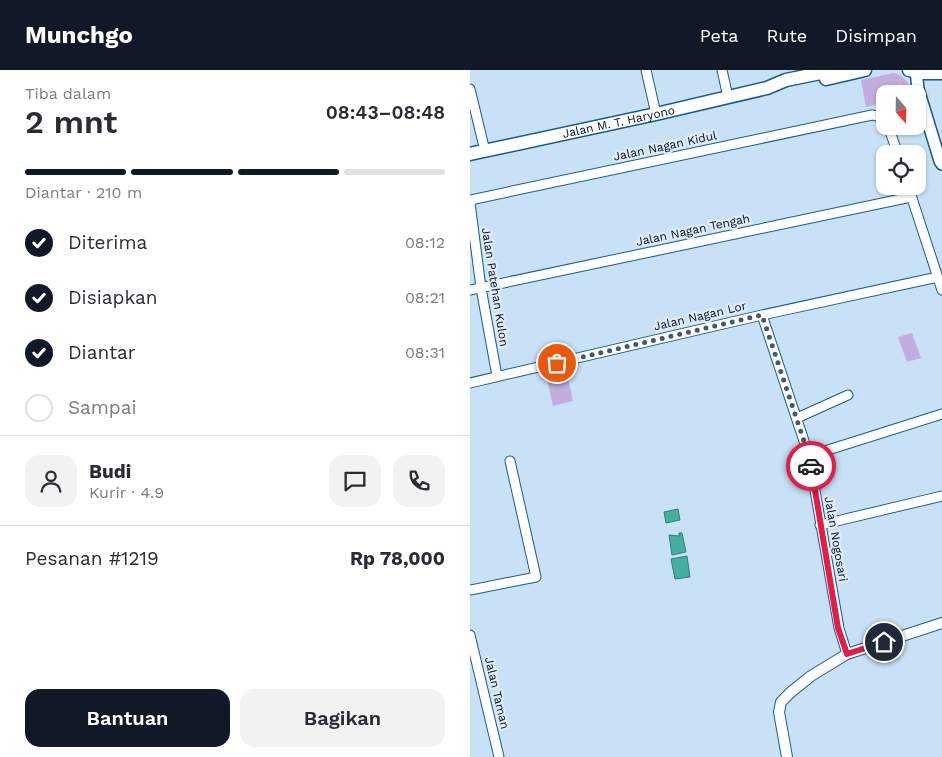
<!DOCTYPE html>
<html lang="id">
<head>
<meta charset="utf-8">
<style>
  :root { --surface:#fff; --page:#f2f2f3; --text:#2b2b33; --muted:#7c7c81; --line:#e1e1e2; --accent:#111827 }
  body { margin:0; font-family:"Work Sans",sans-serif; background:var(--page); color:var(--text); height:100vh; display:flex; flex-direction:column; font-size:19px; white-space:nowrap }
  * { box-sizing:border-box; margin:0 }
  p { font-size:16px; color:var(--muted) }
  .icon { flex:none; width:28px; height:28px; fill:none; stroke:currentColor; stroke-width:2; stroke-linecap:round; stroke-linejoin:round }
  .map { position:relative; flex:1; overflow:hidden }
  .drawer { display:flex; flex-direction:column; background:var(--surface); width:470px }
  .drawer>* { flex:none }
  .needle { width:32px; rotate:160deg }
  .fabs { position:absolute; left:406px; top:15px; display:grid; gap:10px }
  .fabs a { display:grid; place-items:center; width:50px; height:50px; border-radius:10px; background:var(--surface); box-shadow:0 1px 4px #0004; font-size:25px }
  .pin { position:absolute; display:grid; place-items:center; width:42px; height:42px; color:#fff; margin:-21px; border:2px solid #fff; border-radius:50%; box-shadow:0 1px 5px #0007 }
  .courier { position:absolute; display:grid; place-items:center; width:50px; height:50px; margin:-25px; border:4px solid #e11d48; border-radius:50%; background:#fff; color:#222; box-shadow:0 1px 6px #0007 }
  .summary em { font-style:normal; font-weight:600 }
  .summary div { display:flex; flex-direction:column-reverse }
  .summary { display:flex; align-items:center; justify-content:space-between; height:85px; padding:0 25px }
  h1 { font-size:32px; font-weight:600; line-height:38px }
  .bar { display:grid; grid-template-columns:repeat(4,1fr); gap:8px 5px; align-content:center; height:60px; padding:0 25px }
  .bar i { height:6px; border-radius:4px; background:var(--line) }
  .bar .selected { background:var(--accent) }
  .bar p { grid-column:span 4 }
  .line { display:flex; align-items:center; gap:12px; padding:0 25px; border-top:1px solid var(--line) }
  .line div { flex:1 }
  .round { display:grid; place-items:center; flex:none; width:52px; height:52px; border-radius:15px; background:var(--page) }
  ol { padding:0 25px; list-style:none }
  li { display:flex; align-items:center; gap:15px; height:55px }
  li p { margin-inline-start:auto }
  li .icon { padding:5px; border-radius:50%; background:var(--accent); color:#fff; stroke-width:4 }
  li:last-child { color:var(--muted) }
  li i { width:28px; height:28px; border:2px solid var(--line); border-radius:50% }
  .cta { display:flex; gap:10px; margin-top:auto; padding:10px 25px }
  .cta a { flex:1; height:58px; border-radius:15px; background:var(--accent); color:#fff; font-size:20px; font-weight:600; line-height:58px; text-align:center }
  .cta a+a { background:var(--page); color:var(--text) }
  header { display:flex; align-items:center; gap:30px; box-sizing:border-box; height:70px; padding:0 25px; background:var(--accent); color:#fff }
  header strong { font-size:24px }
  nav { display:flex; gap:28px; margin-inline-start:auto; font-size:18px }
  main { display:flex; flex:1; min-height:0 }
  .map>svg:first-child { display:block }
  .green { fill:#c3addf }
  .water { fill:#44aea1; stroke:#307e7b }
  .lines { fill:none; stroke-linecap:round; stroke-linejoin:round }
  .minor-casing { stroke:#175b8a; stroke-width:11 }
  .tertiary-casing { stroke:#175b8a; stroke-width:12 }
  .secondary-casing { stroke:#175b8a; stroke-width:14 }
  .primary-casing { stroke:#175b8a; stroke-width:15 }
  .minor { stroke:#fff; stroke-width:9 }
  .tertiary { stroke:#fff; stroke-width:10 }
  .secondary { stroke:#fff; stroke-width:11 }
  .primary { stroke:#fff; stroke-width:12 }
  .done { stroke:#46586d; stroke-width:5; stroke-dasharray:0 9 }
  .route { stroke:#e11d48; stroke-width:6 }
  .labels { text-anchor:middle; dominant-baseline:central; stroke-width:4.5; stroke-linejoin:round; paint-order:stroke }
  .street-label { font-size:12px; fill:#000f22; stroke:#dfecf7 }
</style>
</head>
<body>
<header>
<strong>Munchgo</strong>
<nav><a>Peta</a><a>Rute</a><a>Disimpan</a></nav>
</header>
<main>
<section class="drawer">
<div class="summary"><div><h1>2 mnt</h1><p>Tiba dalam</p></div><em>08:43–08:48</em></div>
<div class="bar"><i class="selected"></i><i class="selected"></i><i class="selected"></i><i></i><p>Diantar · 210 m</p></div>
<ol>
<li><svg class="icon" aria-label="check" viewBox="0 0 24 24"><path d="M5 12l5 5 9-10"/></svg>Diterima<p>08:12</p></li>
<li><svg class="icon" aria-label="check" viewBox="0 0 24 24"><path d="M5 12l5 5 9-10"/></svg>Disiapkan<p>08:21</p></li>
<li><svg class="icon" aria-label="check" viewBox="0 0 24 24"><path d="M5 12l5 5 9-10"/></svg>Diantar<p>08:31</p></li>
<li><i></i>Sampai</li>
</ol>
<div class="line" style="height:90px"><a class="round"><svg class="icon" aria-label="person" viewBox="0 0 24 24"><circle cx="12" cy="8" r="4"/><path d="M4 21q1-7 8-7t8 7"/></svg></a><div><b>Budi</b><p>Kurir · 4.9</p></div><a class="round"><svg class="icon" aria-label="chat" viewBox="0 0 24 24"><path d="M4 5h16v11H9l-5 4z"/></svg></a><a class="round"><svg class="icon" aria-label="phone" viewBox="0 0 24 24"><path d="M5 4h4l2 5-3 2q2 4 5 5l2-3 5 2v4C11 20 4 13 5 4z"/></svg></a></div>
<div class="line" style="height:65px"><div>Pesanan #1219</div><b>Rp 78,000</b></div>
<div class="cta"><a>Bantuan</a><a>Bagikan</a></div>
</section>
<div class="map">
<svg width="472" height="687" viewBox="0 0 472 687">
  <rect width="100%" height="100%" fill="#c8e1f7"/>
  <!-- green -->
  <path class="green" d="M 424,3 C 434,6 440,14 444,24 L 434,24 L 431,14 L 410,21 L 408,34 L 396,37 L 391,10 Z
    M 442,263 L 451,288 L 437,292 L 428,267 Z
    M 96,299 L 103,331 L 83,336 L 76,304 Z"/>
  <!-- water -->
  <path class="water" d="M 208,439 L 210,450 L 196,453 L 194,442 Z
    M 209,463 L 212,463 L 216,482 L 202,485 L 199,465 L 209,466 Z
    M 217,486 L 220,507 L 205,509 L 201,489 Z"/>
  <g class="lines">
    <defs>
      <path id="minor" d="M 176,0 L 186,44
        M 252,0 L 258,27
        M 0,19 L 15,81
        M 418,56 L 428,84
        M 438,116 L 472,220
        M 0,130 L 402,45 L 408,46 L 415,52
        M 0,133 L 11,218 L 27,306
        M 0,220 L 441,127
        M 292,245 L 339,386 L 369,558 L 377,584
        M 0,313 L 292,245 L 468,207
        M 327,348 L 378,325
        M 339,386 L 472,344
        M 350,455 L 472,426
        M 0,520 L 66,507 L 40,391
        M 0,565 L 29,687"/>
      <path id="tertiary" d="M 317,687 L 309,642 L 311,632 L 321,622 L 341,606 L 377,584 L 472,553"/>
      <path id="secondary" d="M 446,0 L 448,19 L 470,91 L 472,94"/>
      <g id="primary">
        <path d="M 439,0 L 455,3 L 472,3"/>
        <path d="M 356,9 L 395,0"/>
        <path id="s1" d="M 0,84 L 186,44 L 297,18 L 316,10 L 365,0"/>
      </g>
    </defs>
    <!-- minor casing -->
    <use href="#minor" class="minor-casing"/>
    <!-- tertiary casing -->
    <use href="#tertiary" class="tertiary-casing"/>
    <!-- secondary casing -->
    <use href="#secondary" class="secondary-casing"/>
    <!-- primary casing -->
    <use href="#primary" class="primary-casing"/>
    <!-- minor -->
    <use href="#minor" class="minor"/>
    <!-- tertiary -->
    <use href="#tertiary" class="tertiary"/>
    <!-- secondary -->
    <use href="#secondary" class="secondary"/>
    <!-- primary -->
    <use href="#primary" class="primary"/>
  </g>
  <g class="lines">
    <!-- done -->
    <path class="done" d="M 87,293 L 292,245 L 339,386 L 341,396"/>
    <!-- route -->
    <path class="route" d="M 341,396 L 368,558 L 377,584 L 414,572"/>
  </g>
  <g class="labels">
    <!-- street labels -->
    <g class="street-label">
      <text stroke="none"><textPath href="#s1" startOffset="152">Jalan M. T. Haryono</textPath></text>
      <text transform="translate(195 76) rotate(-12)">Jalan Nagan Kidul</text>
      <text transform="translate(223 160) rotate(-12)">Jalan Nagan Tengah</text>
      <text transform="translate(25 217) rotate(81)">Jalan Patehan Kulon</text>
      <text transform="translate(230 246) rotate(-13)">Jalan Nagan Lor</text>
      <text transform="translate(366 469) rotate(80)">Jalan Nogosari</text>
      <text transform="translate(27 623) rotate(77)">Jalan Taman</text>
    </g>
  </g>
</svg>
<div class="fabs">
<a><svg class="needle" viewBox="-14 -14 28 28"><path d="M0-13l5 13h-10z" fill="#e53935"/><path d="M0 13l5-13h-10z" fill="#7c7c81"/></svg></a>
<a><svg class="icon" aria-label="locate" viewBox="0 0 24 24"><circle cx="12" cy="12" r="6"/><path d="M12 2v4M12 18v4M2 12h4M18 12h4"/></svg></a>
</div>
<div class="pin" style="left:87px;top:293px;background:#ea580c"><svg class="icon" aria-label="bag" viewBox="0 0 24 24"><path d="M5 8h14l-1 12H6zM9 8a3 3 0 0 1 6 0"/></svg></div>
<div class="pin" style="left:414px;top:572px;background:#1f2937"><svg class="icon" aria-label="home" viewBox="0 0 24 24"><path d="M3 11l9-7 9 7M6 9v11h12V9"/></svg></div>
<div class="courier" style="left:341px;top:396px"><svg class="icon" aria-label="car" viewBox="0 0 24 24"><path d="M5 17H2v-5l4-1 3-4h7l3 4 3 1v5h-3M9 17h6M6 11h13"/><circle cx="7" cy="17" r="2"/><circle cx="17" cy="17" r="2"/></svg></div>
</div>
</main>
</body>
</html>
